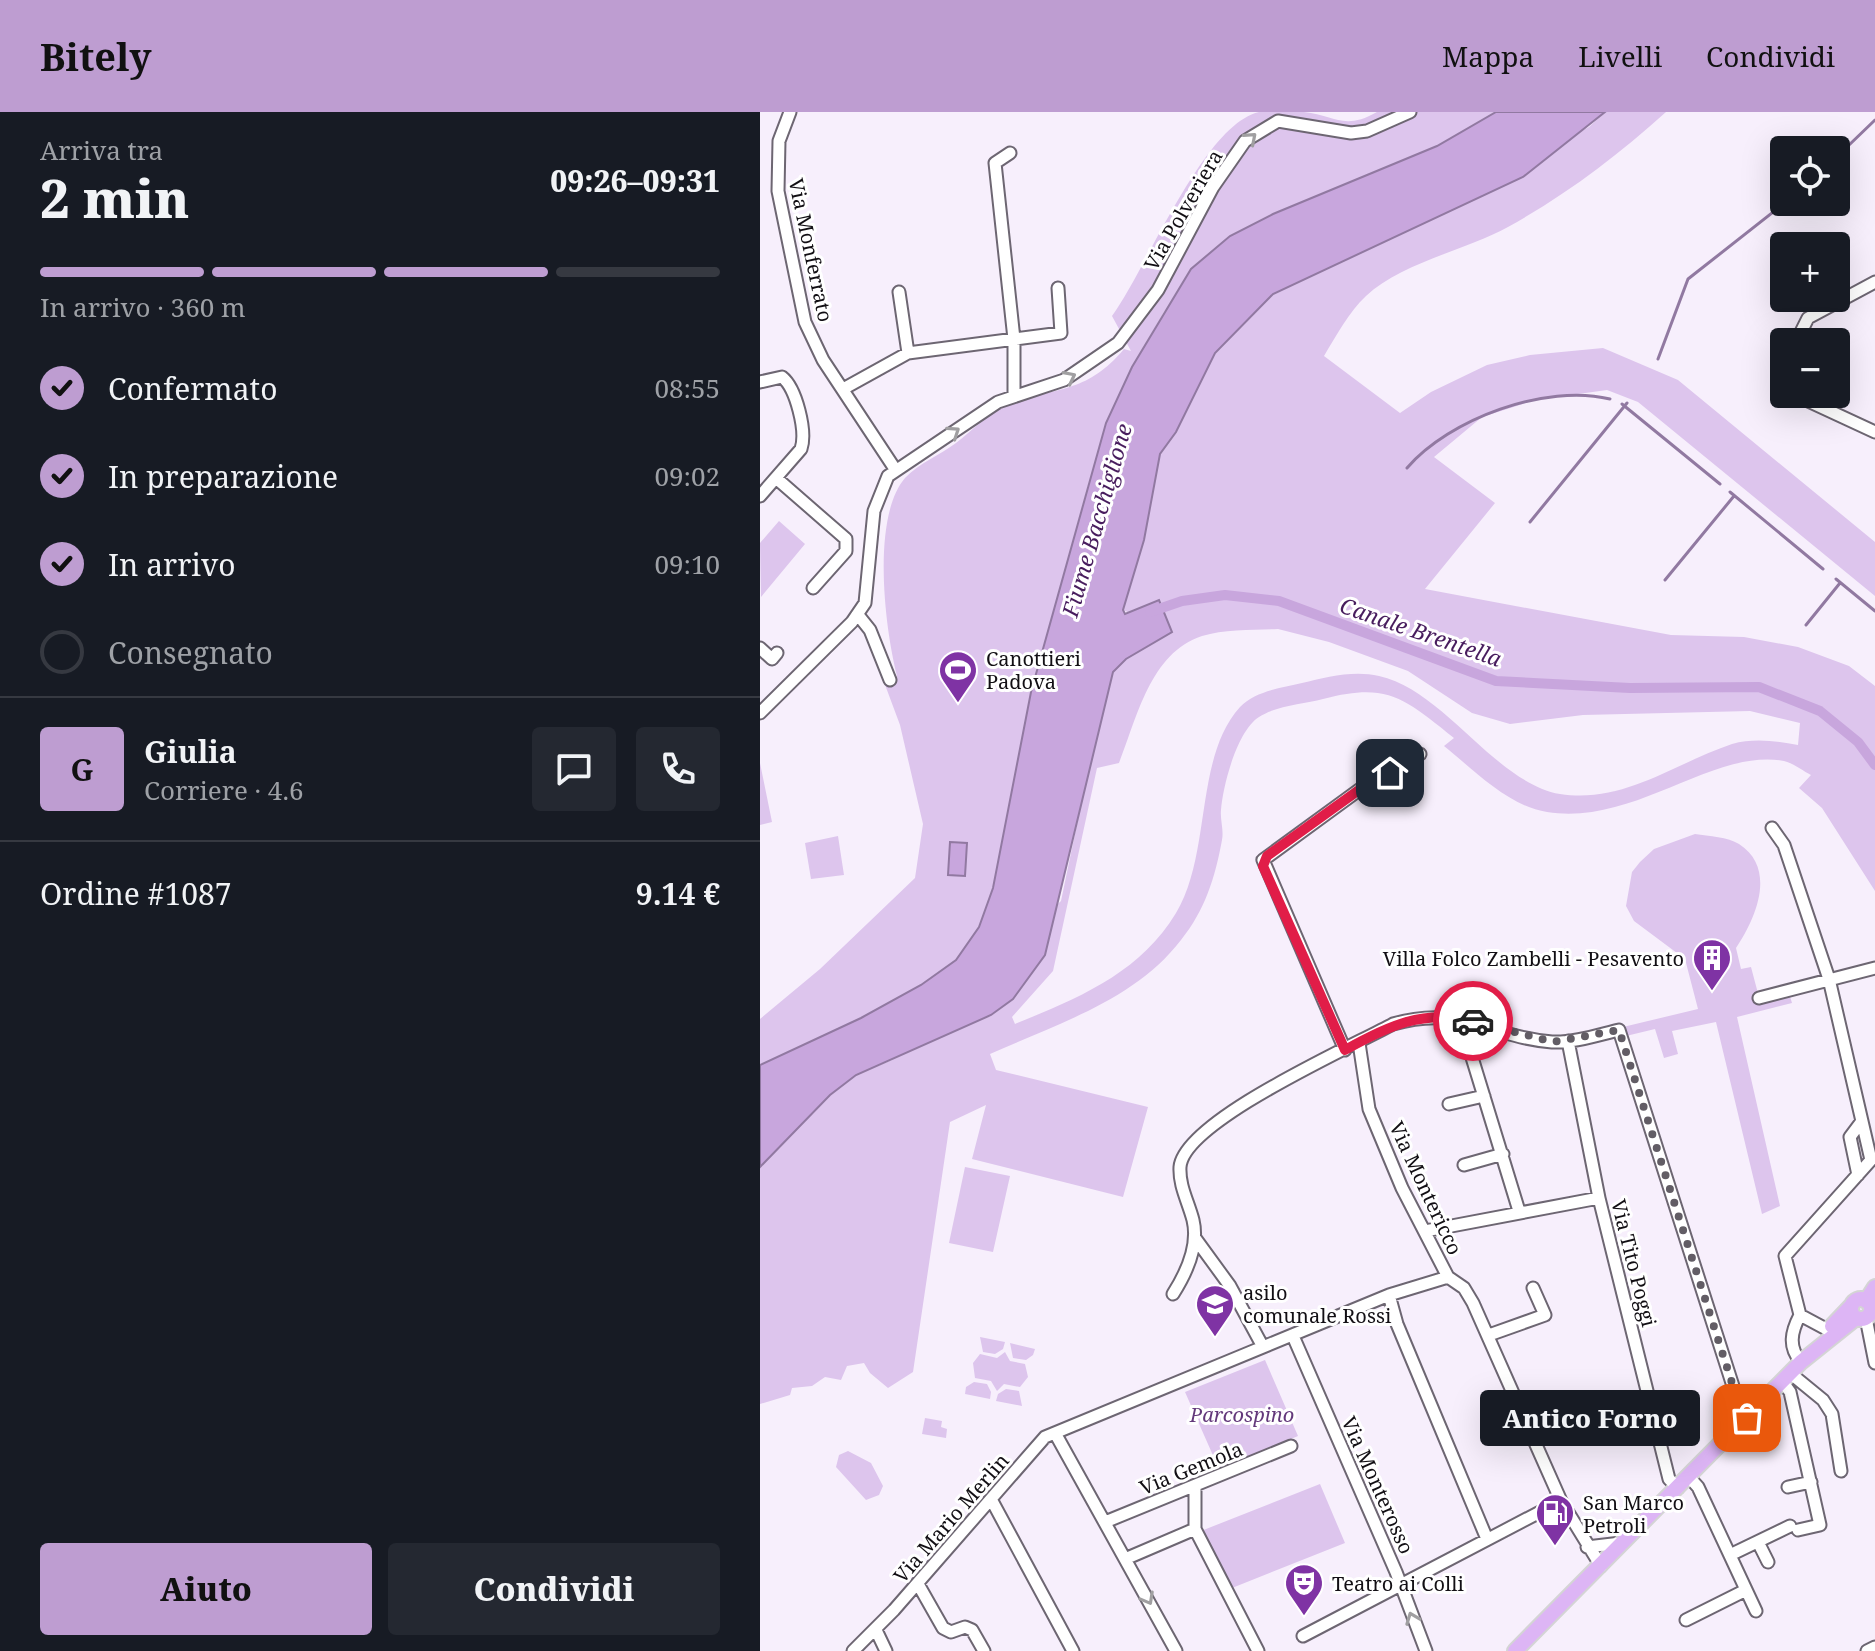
<!DOCTYPE html>
<html lang="it">
<head>
<meta charset="utf-8">
<style>
  :root { --surface:#171b24; --page:#242831; --text:#f1f3f6; --muted:#9ea1a6; --line:#363941; --accent:#be9dd1 }
  body { margin:0; font-family:"Noto Serif",serif; background:var(--page); color:var(--text); height:100vh; display:flex; flex-direction:column; font-size:30px; white-space:nowrap }
  * { box-sizing:border-box; margin:0 }
  p { font-size:26px; color:var(--muted) }
  .icon { flex:none; width:44px; height:44px; fill:none; stroke:currentColor; stroke-width:2; stroke-linecap:round; stroke-linejoin:round }
  .map { position:relative; flex:1; overflow:hidden }
  .details { display:flex; flex-direction:column; background:var(--surface); width:760px }
  .details>* { flex:none }
  .tools { position:absolute; left:1010px; top:24px; display:grid; gap:16px }
  .tools a { display:grid; place-items:center; width:80px; height:80px; border-radius:8px; background:var(--surface); box-shadow:0 8px 32px #0002; font-size:40px }
  .pin { position:absolute; display:grid; place-items:center; width:68px; height:68px; color:#fff; margin:-34px; border-radius:16px; box-shadow:0 4px 12px #0006 }
  .courier { position:absolute; display:grid; place-items:center; width:80px; height:80px; margin:-40px; border:6px solid #e11d48; border-radius:50%; background:#fff; color:#222; box-shadow:0 2px 10px #0007 }
  .bubble { position:absolute; height:56px; border-radius:8px; background:var(--surface); box-shadow:0 8px 32px #0002; font-size:26px; font-weight:800; line-height:56px; text-align:center }
  .summary em { font-style:normal; font-weight:800 }
  .summary div { display:flex; flex-direction:column-reverse }
  .summary { display:flex; align-items:center; justify-content:space-between; height:136px; padding:0 40px }
  h1 { font-size:52px; font-weight:800; line-height:60px }
  .bar { display:grid; grid-template-columns:repeat(4,1fr); gap:12px 8px; align-content:center; height:96px; padding:0 40px }
  .bar i { height:10px; border-radius:6px; background:var(--line) }
  .bar .active { background:var(--accent) }
  .bar p { grid-column:span 4 }
  .line { display:flex; align-items:center; gap:20px; padding:0 40px; border-top:2px solid var(--line) }
  .line div { flex:1 }
  .round { display:grid; place-items:center; flex:none; width:84px; height:84px; border-radius:8px; background:var(--page) }
  ol { padding:0 40px; list-style:none }
  li { display:flex; align-items:center; gap:24px; height:88px }
  li p { margin-inline-start:auto }
  li .icon { padding:8px; border-radius:50%; background:var(--accent); color:#111; stroke-width:4 }
  li:last-child { color:var(--muted) }
  li i { width:44px; height:44px; border:4px solid var(--line); border-radius:50% }
  .cta { display:flex; gap:16px; margin-top:auto; padding:16px 40px }
  .cta a { flex:1; height:92px; border-radius:8px; background:var(--accent); color:#111; font-size:32px; font-weight:800; line-height:92px; text-align:center }
  .cta a+a { background:var(--page); color:var(--text) }
  header { display:flex; align-items:center; gap:48px; box-sizing:border-box; height:112px; padding:0 40px; background:var(--accent); color:#111 }
  header strong { font-size:38px }
  nav { display:flex; gap:44px; margin-inline-start:auto; font-size:28px }
  main { display:flex; flex:1; min-height:0 }
  .map>svg:first-child { display:block }
  .green { fill:#ddc5ed; fill-rule:evenodd }
  .water { fill:#c8a6dd; stroke:#9179a1; stroke-width:2 }
  .lines { fill:none; stroke-linecap:round; stroke-linejoin:round }
  .stream { stroke:#9179a1; stroke-width:3 }
  .canal { stroke:#c8a6dd; stroke-width:10 }
  .minor-casing { stroke:#6d6672; stroke-width:15 }
  .major-casing { stroke:#d4d4d5; stroke-width:18 }
  .minor { stroke:#fff; stroke-width:11 }
  .major { stroke:#ddb5f5; stroke-width:14 }
  .oneway { stroke:#a09fa1 }
  .done { stroke:#625d65; stroke-width:8; stroke-dasharray:0 14.4 }
  .route { stroke:#e11d48; stroke-width:10 }
  .labels { text-anchor:middle; dominant-baseline:central; stroke-width:6; stroke-linejoin:round; paint-order:stroke }
  .street-label { font-size:20px; fill:#120f14; stroke:#fff }
  .poi-label { font-size:20px; fill:#120f14; stroke:#fff; text-anchor:start }
  .park-label { font-size:20px; font-style:italic; fill:#63387b; stroke:#fff }
  .water-label { font-size:22px; font-style:italic; fill:#481d5e; stroke:#fff }
</style>
</head>
<body>
<header>
<strong>Bitely</strong>
<nav><a>Mappa</a><a>Livelli</a><a>Condividi</a></nav>
</header>
<main>
<section class="details">
<div class="summary"><div><h1>2 min</h1><p>Arriva tra</p></div><em>09:26–09:31</em></div>
<div class="bar"><i class="active"></i><i class="active"></i><i class="active"></i><i></i><p>In arrivo · 360 m</p></div>
<ol>
<li><svg class="icon" aria-label="check" viewBox="0 0 24 24"><path d="M5 12l5 5 9-10"/></svg>Confermato<p>08:55</p></li>
<li><svg class="icon" aria-label="check" viewBox="0 0 24 24"><path d="M5 12l5 5 9-10"/></svg>In preparazione<p>09:02</p></li>
<li><svg class="icon" aria-label="check" viewBox="0 0 24 24"><path d="M5 12l5 5 9-10"/></svg>In arrivo<p>09:10</p></li>
<li><i></i>Consegnato</li>
</ol>
<div class="line" style="height:144px"><b class="round" style="background:var(--accent);color:#111">G</b><div><b>Giulia</b><p>Corriere · 4.6</p></div><a class="round"><svg class="icon" aria-label="chat" viewBox="0 0 24 24"><path d="M4 5h16v11H9l-5 4z"/></svg></a><a class="round"><svg class="icon" aria-label="phone" viewBox="0 0 24 24"><path d="M5 4h4l2 5-3 2q2 4 5 5l2-3 5 2v4C11 20 4 13 5 4z"/></svg></a></div>
<div class="line" style="height:104px"><div>Ordine #1087</div><b>9.14 €</b></div>
<div class="cta"><a>Aiuto</a><a>Condividi</a></div>
</section>
<div class="map">
<svg width="1115" height="1539" viewBox="0 0 1115 1539">
  <rect width="100%" height="100%" fill="#f7effc"/>
  <!-- green -->
  <path class="green" d="M 499,0 C 514,0 529,0 544,0 C 574,3 584,19 617,0 L 736,0 L 677,34 L 513,102 L 470,124 L 404,200 L 372,255 L 329,370 L 271,580 L 233,776 L 219,815 L 196,848 L 161,873 L 101,906 L 0,953 L 0,907 L 60,857 L 155,766 L 163,712 L 140,613 L 124,570 L 137,564 C 125,517 111,406 145,366 C 159,351 180,343 196,331 C 213,318 230,299 250,292 C 298,274 326,282 364,237 L 371,239 L 352,204 C 387,156 443,13 499,0 Z
    M 845,0 L 906,0 C 856,45 807,82 748,115 C 706,138 641,151 606,184 C 589,200 576,224 564,244 L 640,301 L 671,280 L 727,253 L 770,243 L 843,236 L 918,268 L 1115,430 L 1115,484 L 878,290 L 847,278 L 775,288 L 722,305 L 674,345 L 735,391 L 665,477 L 911,523 L 984,525 L 1038,535 L 1089,554 L 1115,574 L 1115,779 L 1062,696 L 1039,676 L 1051,663 C 1043,659 1033,651 1024,649 C 952,636 875,714 787,700 C 748,694 714,658 684,634 L 694,626 C 644,586 628,570 563,587 C 544,592 515,594 499,605 C 477,619 463,673 461,698 C 460,708 464,718 462,728 C 455,766 445,798 421,828 C 375,888 297,912 230,942 L 236,958 L 388,995 L 363,1085 L 212,1047 L 226,993 L 190,1010 L 153,1260 L 128,1276 L 110,1261 L 104,1251 L 87,1254 L 81,1268 L 65,1265 L 52,1274 L 32,1276 L 30,1283 L 0,1292 L 0,1055 L 70,983 L 96,963 L 132,948 L 301,789 L 342,592 L 353,559 L 366,547 L 411,520 L 363,498 L 384,428 L 400,342 L 416,320 L 455,241 L 513,182 L 829,15 ZM 518,517 L 569,530 L 648,559 L 712,601 L 750,612 L 823,603 L 990,599 L 1040,611 L 1038,633 C 1016,629 994,626 972,632 C 915,651 864,692 800,682 C 734,670 684,578 619,564 C 594,558 566,565 542,571 C 521,576 495,579 480,595 C 434,646 452,741 416,801 C 379,862 318,886 255,912 L 252,905 L 293,859 L 337,656 L 359,651 C 377,606 390,541 442,524 C 465,517 494,518 518,517 Z
    M 19,409 L 45,432 L 1,485 L 0,431 Z
    M 0,651 L 12,710 L 0,713 Z
    M 935,722 C 949,724 968,725 979,732 C 1018,757 995,808 976,836 L 981,857 L 991,855 L 1000,889 L 1029,881 L 1032,891 L 977,905 L 1020,1094 L 1002,1102 L 956,910 L 912,919 L 918,942 L 904,946 L 895,917 L 866,924 L 863,915 L 938,897 L 925,847 L 874,809 L 866,794 L 872,760 L 880,750 L 894,737 Z
    M 78,724 L 84,763 L 51,767 L 45,731 Z
    M 205,1055 L 250,1064 L 233,1140 L 189,1131 Z
    M 220,1225 L 245,1230 L 243,1237 L 235,1242 L 223,1240 Z
    M 250,1231 L 275,1237 L 273,1243 L 266,1248 L 253,1246 Z
    M 245,1240 L 250,1249 L 265,1252 L 268,1265 L 260,1275 L 244,1272 L 237,1279 L 231,1269 L 215,1266 L 213,1251 L 220,1242 L 237,1246 Z
    M 505,1248 L 538,1324 L 459,1357 L 425,1280 Z
    M 214,1270 L 227,1272 L 231,1280 L 230,1287 L 205,1282 L 206,1275 Z
    M 246,1277 L 259,1279 L 262,1294 L 236,1289 L 238,1282 Z
    M 165,1306 L 182,1309 L 181,1315 L 187,1317 L 186,1326 L 162,1322 Z
    M 88,1339 L 111,1351 L 123,1374 L 119,1383 L 106,1388 L 76,1355 L 79,1343 Z
    M 560,1372 L 585,1431 L 472,1476 L 441,1419 Z"/>
  <!-- water -->
  <path class="water" d="M 736,0 L 845,0 L 763,65 L 513,182 L 455,241 L 416,320 L 400,342 L 384,428 L 363,498 L 365,502 L 399,488 L 412,520 L 366,547 L 353,560 L 285,843 L 253,887 L 231,903 L 96,963 L 70,983 L 0,1055 L 0,953 L 101,906 L 161,873 L 196,848 L 219,815 L 233,776 L 271,580 L 346,311 L 372,255 L 431,157 L 470,124 L 513,102 L 677,34 Z
    M 190,730 L 207,731 L 205,764 L 188,763 Z"/>
  <g class="lines">
    <!-- stream -->
    <path class="stream" d="M 1088,34 L 1115,8
      M 898,247 L 928,167 L 1026,90
      M 862,292 L 960,372
      M 647,356 C 689,307 786,271 850,287
      M 970,380 L 1063,457
      M 770,410 L 867,291
      M 1076,467 L 1115,499
      M 905,468 L 974,384
      M 1046,513 L 1080,471"/>
    <!-- canal -->
    <path class="canal" d="M 390,500 L 422,489 L 465,483 L 519,489 L 736,569 L 870,576 L 999,575 L 1060,599 L 1098,630 L 1115,653"/>
    <defs>
      <path id="minor" d="M 30,0 L 19,29 L 18,79 L 45,210 L 63,248 L 135,357
        M 250,41 L 235,51 L 254,227 L 254,284
        M 139,180 L 148,241
        M 1036,230 L 1048,206 L 1115,170
        M 1024,255 L 1019,266 L 1024,278
        M 0,270 L 22,265 C 36,276 47,319 41,337 L 0,384
        M 83,277 L 148,241 L 301,221 L 298,176
        M 1033,282 L 1115,320
        M 16,366 L 86,427 L 86,439 L 53,476
        M 98,503 L 110,518 L 130,568
        M 0,536 L 12,547 L 17,541
        M 0,601 L 92,510 L 105,491 L 114,399 L 128,364 L 238,290 L 304,268 L 358,231 L 398,178 L 453,75 L 485,29 L 518,9 L 591,21 L 607,19 L 650,0
        M 1012,716 L 1024,733 L 1069,867 L 1111,1048 L 1025,1144 L 1040,1203
        M 999,886 L 1115,856
        M 708,908 L 710,939 L 759,1099
        M 808,929 L 839,1086 L 909,1367 L 918,1376
        M 599,931 L 609,997 L 642,1076 L 688,1165 L 704,1176 L 713,1191 L 801,1389 L 841,1454
        M 585,938 L 503,748 L 603,675 L 660,642
        M 689,992 L 724,984
        M 704,1053 L 743,1042
        M 1098,1063 L 1090,1025 L 1102,1009
        M 665,1119 L 839,1086
        M 435,1126 L 470,1174 L 503,1235
        M 413,1182 C 427,1160 439,1133 433,1108 C 428,1089 419,1074 420,1055 C 424,1009 591,935 633,912 C 702,892 729,925 792,930 C 813,931 838,923 859,918 L 980,1296 L 987,1306
        M 629,1183 L 637,1212 L 727,1427
        M 1106,1206 L 1115,1251
        M 729,1223 L 785,1203 L 773,1176
        M 533,1224 L 636,1460 L 666,1539
        M 1041,1250 C 1028,1235 1031,1220 1040,1203 L 1068,1218
        M 1030,1261 L 1063,1288 L 1072,1302 L 1081,1359
        M 1022,1269 L 1030,1280 L 1060,1413 L 1038,1418
        M 295,1321 L 416,1539
        M 929,1365 L 938,1375 L 996,1499
        M 435,1374 L 435,1417 L 498,1539
        M 1028,1375 L 1051,1370
        M 231,1387 L 313,1539
        M 345,1410 L 531,1334
        M 998,1430 L 1008,1450
        M 827,1435 L 861,1431
        M 970,1443 L 1030,1414
        M 365,1447 L 435,1417
        M 158,1472 L 183,1516 L 191,1520 L 205,1515 L 212,1518 L 224,1539
        M 926,1508 L 986,1478
        M 116,1518 L 126,1539
        M 543,1524 L 801,1389
        M 93,1539 L 134,1498 L 285,1325 L 629,1183 L 688,1165
        M 1107,1539 L 1115,1535"/>
      <path id="major" d="M1091 1197a10 10 0 1 1 20 0a10 10 0 1 1-20 0Z
        M 1106,1189 L 1115,1175
        M 1072,1214 L 1091,1194
        M 755,1539 L 1041,1250 L 1096,1206"/>
    </defs>
    <!-- minor casing -->
    <use href="#minor" class="minor-casing"/>
    <!-- major casing -->
    <use href="#major" class="major-casing"/>
    <!-- minor -->
    <use href="#minor" class="minor"/>
    <!-- major -->
    <use href="#major" class="major"/>
  </g>
  <!-- one-way arrows -->
  <defs><path id="oneway-chevron" d="M-2-3.5L2.5 0L-2 3.5" fill="none" stroke-width="1.6" stroke-linecap="round" stroke-linejoin="round" transform="scale(2)"/></defs>
  <g class="oneway">
    <use href="#oneway-chevron" transform="translate(491 26) rotate(-41)"/>
    <use href="#oneway-chevron" transform="translate(310 265) rotate(-27)"/>
    <use href="#oneway-chevron" transform="translate(194 320) rotate(-34)"/>
    <use href="#oneway-chevron" transform="translate(388 1487) rotate(61)"/>
    <use href="#oneway-chevron" transform="translate(652 1506) rotate(-111)"/>
  </g>
  <g class="lines">
    <!-- done -->
    <path class="done" d="M 713,909 L 793,930 L 859,918 L 980,1296 L 987,1306"/>
    <!-- route -->
    <path class="route" d="M 630,661 L 603,675 L 507,744 L 503,754 L 585,938 C 628,914 663,897 713,909"/>
  </g>
  <!-- icons -->
  <defs>
    <symbol id="stadium-pin" viewBox="-11 -11 22 30"><path d="M0 17L-7.5 6A9.5 9.5 0 1 1 7.5 6Z" fill="#7f33a4" stroke="#fff"/><path d="M0-5a6.5 5 0 1 0 0 10a6.5 5 0 1 0 0-10ZM-3.5-1.8h7v3.6h-7Z" fill="#fff"/></symbol>
    <symbol id="building-pin" viewBox="-11 -11 22 30"><path d="M0 17L-7.5 6A9.5 9.5 0 1 1 7.5 6Z" fill="#7f33a4" stroke="#fff"/><path d="M-4-6H4V6H1V3H-1V6H-4ZM-2.5-4.3h1.7v1.8h-1.7ZM.8-4.3h1.7v1.8H.8ZM-2.5-1h1.7V.8h-1.7ZM.8-1h1.7V.8H.8Z" fill="#fff"/></symbol>
    <symbol id="school-pin" viewBox="-11 -11 22 30"><path d="M0 17L-7.5 6A9.5 9.5 0 1 1 7.5 6Z" fill="#7f33a4" stroke="#fff"/><path d="M0-5L7-2L0 1L-7-2ZM-4 1L0 2.5L4 1V4Q0 6-4 4Z" fill="#fff"/></symbol>
    <symbol id="fuel-pin" viewBox="-11 -11 22 30"><path d="M0 17L-7.5 6A9.5 9.5 0 1 1 7.5 6Z" fill="#7f33a4" stroke="#fff"/><path d="M-5.5-6h7V0h2V4h1.3V-2.5L3-4.5l.8-.8L6-3V5H2.5V1h-1V6h-7ZM-4.2-4.7v3.2H.2V-4.7Z" fill="#fff"/></symbol>
    <symbol id="theatre-pin" viewBox="-11 -11 22 30"><path d="M0 17L-7.5 6A9.5 9.5 0 1 1 7.5 6Z" fill="#7f33a4" stroke="#fff"/><path d="M-5-5.5Q0-4 5-5.5V0Q5 5 0 6Q-5 5-5 0ZM-3.3-2.5H-1v1.5H-3.3ZM1-2.5H3.3v1.5H1ZM-2.8 1Q0 5.5 2.8 1Z" fill="#fff"/></symbol>
  </defs>
  <g fill-rule="evenodd">
    <use href="#stadium-pin" x="176" y="536" width="44" height="60"/>
    <use href="#building-pin" x="930" y="824" width="44" height="60"/>
    <use href="#school-pin" x="433" y="1170" width="44" height="60"/>
    <use href="#fuel-pin" x="773" y="1379" width="44" height="60"/>
    <use href="#theatre-pin" x="522" y="1449" width="44" height="60"/>
  </g>
  <g class="labels">
    <!-- street labels -->
    <g class="street-label">
      <text transform="translate(423 98) rotate(-60)">Via Polveriera</text>
      <text transform="translate(51 138) rotate(78)">Via Monferrato</text>
      <text transform="translate(666 1076) rotate(65)">Via Montericco</text>
      <text transform="translate(874 1151) rotate(76)">Via Tito Poggi</text>
      <text transform="translate(431 1356) rotate(-22)">Via Gemola</text>
      <text transform="translate(618 1373) rotate(66)">Via Monterosso</text>
      <text transform="translate(191 1406) rotate(-49)">Via Mario Merlin</text>
    </g>
    <!-- poi labels -->
    <g class="poi-label">
      <text x="226" y="546">Canottieri<tspan x="226" dy="23">Padova</tspan></text>
      <text x="924" y="846" text-anchor="end">Villa Folco Zambelli - Pesavento</text>
      <text x="483" y="1180">asilo<tspan x="483" dy="23">comunale Rossi</tspan></text>
      <text x="823" y="1390">San Marco<tspan x="823" dy="23">Petroli</tspan></text>
      <text x="572" y="1471">Teatro ai Colli</text>
    </g>
    <!-- park labels -->
    <g class="park-label">
      <text x="482" y="1302">Parcospino</text>
    </g>
    <!-- water labels -->
    <g class="water-label">
      <text transform="translate(336 408) rotate(-74)">Fiume Bacchiglione</text>
      <text transform="translate(661 519) rotate(19)">Canale Brentella</text>
    </g>
  </g>
</svg>
<div class="tools">
<a><svg class="icon" aria-label="locate" viewBox="0 0 24 24"><circle cx="12" cy="12" r="6"/><path d="M12 2v4M12 18v4M2 12h4M18 12h4"/></svg></a>
<a>+</a>
<a>−</a>
</div>
<div class="pin" style="left:987px;top:1306px;background:#ea580c"><svg class="icon" aria-label="bag" viewBox="0 0 24 24"><path d="M5 8h14l-1 12H6zM9 8a3 3 0 0 1 6 0"/></svg></div>
<div class="pin" style="left:630px;top:661px;background:#1f2937"><svg class="icon" aria-label="home" viewBox="0 0 24 24"><path d="M3 11l9-7 9 7M6 9v11h12V9"/></svg></div>
<div class="courier" style="left:713px;top:909px"><svg class="icon" aria-label="car" viewBox="0 0 24 24"><path d="M5 17H2v-5l4-1 3-4h7l3 4 3 1v5h-3M9 17h6M6 11h13"/><circle cx="7" cy="17" r="2"/><circle cx="17" cy="17" r="2"/></svg></div>
<div class="bubble" style="left:720px;top:1278px;width:220px">Antico Forno</div>
</div>
</main>
</body>
</html>
